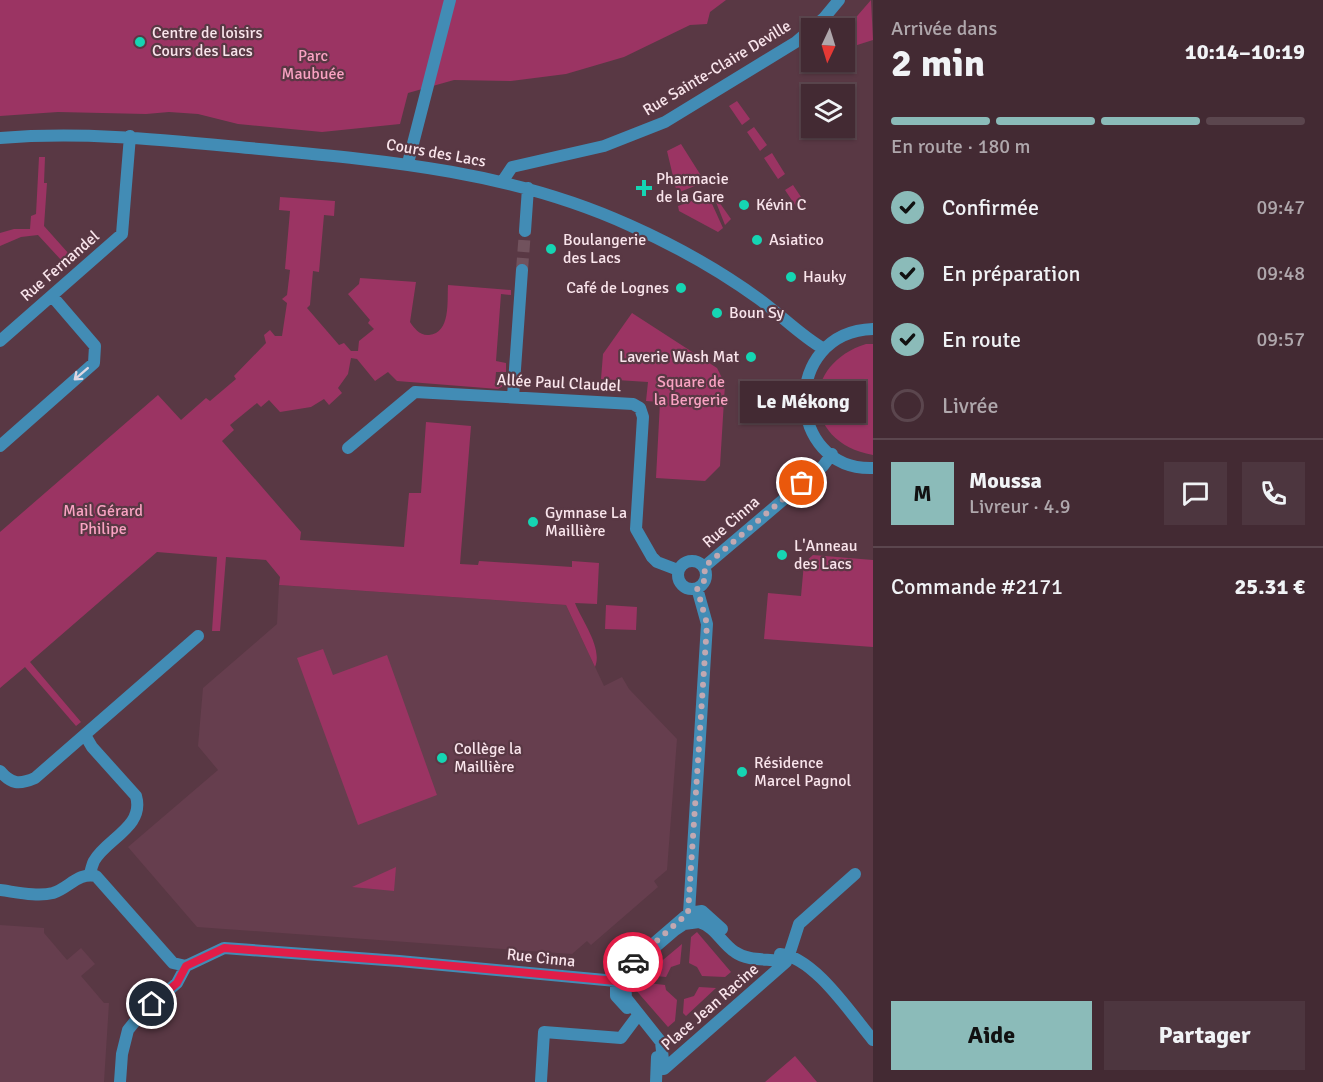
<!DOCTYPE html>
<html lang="fr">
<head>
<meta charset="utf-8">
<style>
  :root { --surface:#432a33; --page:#4d363f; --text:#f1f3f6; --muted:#afa7ac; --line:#5b464e; --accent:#8bbbb9 }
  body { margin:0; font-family:Signika,sans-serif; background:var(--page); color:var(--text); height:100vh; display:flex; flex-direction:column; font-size:22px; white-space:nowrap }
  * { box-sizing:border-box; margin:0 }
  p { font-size:20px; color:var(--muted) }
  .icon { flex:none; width:33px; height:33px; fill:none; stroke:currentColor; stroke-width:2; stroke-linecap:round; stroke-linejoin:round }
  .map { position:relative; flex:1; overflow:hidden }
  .side { display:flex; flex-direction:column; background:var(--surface); width:450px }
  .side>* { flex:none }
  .needle { width:39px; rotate:184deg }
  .buttons { position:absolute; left:801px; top:18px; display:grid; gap:12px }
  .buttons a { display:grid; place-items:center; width:54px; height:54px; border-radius:0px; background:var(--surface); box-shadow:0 2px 4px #0004,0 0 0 2px var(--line); font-size:30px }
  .pin { position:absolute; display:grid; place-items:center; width:51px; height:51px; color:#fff; margin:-26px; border:3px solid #fff; border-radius:50%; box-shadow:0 2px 6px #0007 }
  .courier { position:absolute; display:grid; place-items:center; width:60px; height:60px; margin:-30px; border:4px solid #e11d48; border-radius:50%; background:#fff; color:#222; box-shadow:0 2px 8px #0007 }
  .bubble { position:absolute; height:42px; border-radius:0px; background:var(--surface); box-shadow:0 2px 4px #0004,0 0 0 2px var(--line); font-size:20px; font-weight:700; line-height:42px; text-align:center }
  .overview em { font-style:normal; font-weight:700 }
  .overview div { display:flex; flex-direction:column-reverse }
  .overview { display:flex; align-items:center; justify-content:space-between; height:102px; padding:0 18px }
  h1 { font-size:39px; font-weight:700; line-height:45px }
  .bar { display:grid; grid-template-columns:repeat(4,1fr); gap:9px 6px; align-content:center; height:72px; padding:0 18px }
  .bar i { height:8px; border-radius:4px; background:var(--line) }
  .bar .current { background:var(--accent) }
  .bar p { grid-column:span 4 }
  .line { display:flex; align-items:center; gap:15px; padding:0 18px; border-top:2px solid var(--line) }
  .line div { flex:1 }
  .round { display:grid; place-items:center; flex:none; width:63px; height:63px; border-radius:0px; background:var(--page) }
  ol { padding:0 18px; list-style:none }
  li { display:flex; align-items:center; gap:18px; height:66px }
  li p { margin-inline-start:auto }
  li .icon { padding:6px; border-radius:50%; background:var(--accent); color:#111; stroke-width:4 }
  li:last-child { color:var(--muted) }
  li i { width:33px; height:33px; border:3px solid var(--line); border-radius:50% }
  .action { display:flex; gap:12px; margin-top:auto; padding:12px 18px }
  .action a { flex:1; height:69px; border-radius:0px; background:var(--accent); color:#111; font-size:24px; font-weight:700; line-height:69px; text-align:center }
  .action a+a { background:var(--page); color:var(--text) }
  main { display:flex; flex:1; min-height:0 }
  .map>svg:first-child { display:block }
  .built { fill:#663e4e }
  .green { fill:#9b3463 }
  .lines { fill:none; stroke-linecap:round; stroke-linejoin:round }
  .street-tunnel { stroke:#71525d; stroke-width:12; stroke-dasharray:12 6; stroke-linecap:butt }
  .street { stroke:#428cb5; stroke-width:12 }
  .oneway { stroke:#ded7e3 }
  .done { stroke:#c1a8b1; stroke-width:6; stroke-dasharray:0 10.8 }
  .route { stroke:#e11d48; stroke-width:8 }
  .poi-dot { fill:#15d5b3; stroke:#593844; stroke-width:2 }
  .labels { text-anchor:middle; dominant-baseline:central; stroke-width:4.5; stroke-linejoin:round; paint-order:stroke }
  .poi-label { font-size:16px; fill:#f9e4eb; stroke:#593844; text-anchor:start }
  .park-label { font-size:16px; fill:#f9a2c2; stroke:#593844 }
  .street-label { font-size:16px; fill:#f9e4eb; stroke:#593844 }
</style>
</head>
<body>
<main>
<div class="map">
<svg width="873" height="1082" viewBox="0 0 873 1082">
  <rect width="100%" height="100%" fill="#593844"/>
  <!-- built -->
  <path class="built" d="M 279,585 L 566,605 L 604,686 L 622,677 L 629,689 L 677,739 L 667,870 L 654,881 L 658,887 L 591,945 L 587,941 L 572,954 L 197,927 L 128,847 L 218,770 L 198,746 L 203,688 L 277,624 Z
    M 0,925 L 44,928 L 44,933 L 67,960 L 81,948 L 95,964 L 81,976 L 104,1003 L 109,1003 L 104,1082 L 0,1082 Z"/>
  <!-- green -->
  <path class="green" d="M 0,0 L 726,0 L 710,12 L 707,24 L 690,25 L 624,57 L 566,74 L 511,81 L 454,80 L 408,93 L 400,124 L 322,132 L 238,124 L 198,114 L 169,112 L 146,114 L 58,112 L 0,116 Z
    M 871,0 L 873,40 L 854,46 L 845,36 L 845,30 Z
    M 737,101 L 750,119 L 742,125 L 729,106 Z
    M 754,127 L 767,145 L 760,151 L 747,132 Z
    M 681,144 L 705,182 L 677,193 L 667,151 Z
    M 772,153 L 785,174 L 778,179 L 764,158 Z
    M 45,157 L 44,183 L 47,183 L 44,226 L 69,254 L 62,261 L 38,235 L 21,237 L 0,246 L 0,233 L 14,229 L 30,229 L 31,216 L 36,214 L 39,157 Z
    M 793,185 L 805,203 L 797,208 L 785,190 Z
    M 712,192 L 731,219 L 725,225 Z
    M 708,195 L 723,228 L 718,232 L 679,211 L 678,206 Z
    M 280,197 L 335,201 L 334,216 L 324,215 L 319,272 L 313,271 L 310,305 L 307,308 L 339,345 L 344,343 L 351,351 L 358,351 L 359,341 L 374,329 L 368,323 L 370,320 L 348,294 L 359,284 L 360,278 L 416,282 L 410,322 C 414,328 420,336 429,335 C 451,333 447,301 448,285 L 511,290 L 511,295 L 501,294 L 496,361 L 506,363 L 506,372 L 496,372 L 495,384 L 505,385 L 498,389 L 397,381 L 388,372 L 375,381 L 357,359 L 351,358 L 348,374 L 338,388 L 342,393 L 329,405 L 324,399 L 311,407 L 280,412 L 269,400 L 261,407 L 257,403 L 230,425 L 234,430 L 222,441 L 301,532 L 300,540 L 404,547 L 409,493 L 421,493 L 426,422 L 471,426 L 460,564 L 478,565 L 479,561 L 572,567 L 572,561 L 599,563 L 597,604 L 575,603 C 582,621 603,648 595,667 L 566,605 L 279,585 L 280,577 L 266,560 L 226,557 L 220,631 L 212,631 L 217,557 L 157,552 L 30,662 L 81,722 L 76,726 L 25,667 L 0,688 L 0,532 L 158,395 L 181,420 L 206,398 L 210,401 L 236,379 L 234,376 L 266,343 L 264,335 L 270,330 L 275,336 L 282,336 L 287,303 L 282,299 L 287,295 L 290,270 L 285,269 L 290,211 L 279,210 Z
    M 632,313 L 717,368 L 725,384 L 720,466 L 705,481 L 656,478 L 660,402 L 646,401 L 648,382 L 601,379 L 603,354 Z
    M 866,344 L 873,344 L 873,455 C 803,443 799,365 866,344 Z
    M 813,555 L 873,560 L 873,647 L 764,639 L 768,593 L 801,596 L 804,563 Z
    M 606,605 L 637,607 L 636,630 L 605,629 Z
    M 323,649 L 333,675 L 387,655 L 437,795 L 358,825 L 297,658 Z
    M 396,867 L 394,891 L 352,887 Z
    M 697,932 L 731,972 L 725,977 L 702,976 L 697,967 L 689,963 L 691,937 Z
    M 682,944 L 680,964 L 671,967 L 666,977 L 645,975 Z
    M 639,982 L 665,985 L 666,990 L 677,1000 L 675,1021 L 668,1027 L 634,988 Z
    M 699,987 L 716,988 L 686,1016 L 683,1013 L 684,999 L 694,996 Z
    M 795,1056 L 817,1082 L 765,1082 Z"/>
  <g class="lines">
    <!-- street-tunnel -->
    <path class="street-tunnel" d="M 522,270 L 525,231"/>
    <!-- street -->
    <path class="street" d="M 0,138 C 84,131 165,140 249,148 C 379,160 509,170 629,225 C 674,245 719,270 759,299 C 781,315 801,336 824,349
      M 408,163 L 450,0
      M 502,182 L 512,167 L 604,146 L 665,122 L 796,42 L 824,18 L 839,0
      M 525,231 L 528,188
      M 873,329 C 780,332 785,471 873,468
      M 0,341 L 122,234 L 130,136
      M 513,397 L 522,270
      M 0,446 L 94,363 L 95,346 L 52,296
      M 348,448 L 415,392 L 633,404 L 640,408 L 643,417 L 636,529 L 652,557 L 657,562 L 678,570
      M678 575a14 14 0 1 1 28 0a14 14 0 1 1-28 0Z
      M 704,567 L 823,466 L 832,454
      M 85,735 L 92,747 L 136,796 C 145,827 106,839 94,861 C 92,865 91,870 90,874
      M 0,771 C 11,784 19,785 35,778 L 198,636
      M 0,890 C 16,892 37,897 53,893 C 69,888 78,872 96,876 L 173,963 L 186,966
      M 689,913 L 702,911 L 722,929
      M 699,922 C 716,927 721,943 735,952 C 749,962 770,958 786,962 L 664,1069 L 661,1042 L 626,998 L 625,981 L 633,966 L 675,930 L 684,924 Z
      M 780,954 C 814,957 851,1014 873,1040
      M 789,955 L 799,924 L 855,874
      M 186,966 L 224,948 L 399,961 L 616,981 L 623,970 L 689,913 L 707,624 L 697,588
      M 616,981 L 616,996 L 627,1008
      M 541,1081 L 544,1032 L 621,1038 L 636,1018
      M 120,1082 L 122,1054 L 128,1030 L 141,1014 L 177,983 L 186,966
      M 656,1082 L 657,1057"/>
  </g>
  <!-- one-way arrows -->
  <defs><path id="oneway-shaft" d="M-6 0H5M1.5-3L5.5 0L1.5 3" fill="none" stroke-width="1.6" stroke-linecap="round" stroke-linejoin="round" transform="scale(1.5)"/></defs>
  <use class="oneway" href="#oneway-shaft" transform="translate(81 374) rotate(139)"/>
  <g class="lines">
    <!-- done -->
    <path class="done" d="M 633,962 L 688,913 L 707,624 L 697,588 L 706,579 L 704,567 L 802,483"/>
    <!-- route -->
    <path class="route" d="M 152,1004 L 177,983 L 186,966 L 224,948 L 399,961 L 616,981 L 633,962"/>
  </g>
  <!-- markers -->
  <g class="poi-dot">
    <circle cx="140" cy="42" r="6"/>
    <path d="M641 179h6v6h6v6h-6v6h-6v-6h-6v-6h6z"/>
    <circle cx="744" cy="205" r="6"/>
    <circle cx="757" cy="240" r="6"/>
    <circle cx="551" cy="249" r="6"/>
    <circle cx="791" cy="277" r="6"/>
    <circle cx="681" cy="288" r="6"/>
    <circle cx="717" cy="313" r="6"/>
    <circle cx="751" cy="357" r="6"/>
    <circle cx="533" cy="522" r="6"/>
    <circle cx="782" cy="555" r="6"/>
    <circle cx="442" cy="758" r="6"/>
    <circle cx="742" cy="772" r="6"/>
  </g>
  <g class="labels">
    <!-- poi labels -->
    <g class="poi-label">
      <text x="152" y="33">Centre de loisirs<tspan x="152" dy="18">Cours des Lacs</tspan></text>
      <text x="656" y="179">Pharmacie<tspan x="656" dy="18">de la Gare</tspan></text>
      <text x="756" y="205">Kévin C</text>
      <text x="563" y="240">Boulangerie<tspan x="563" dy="18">des Lacs</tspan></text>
      <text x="769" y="240">Asiatico</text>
      <text x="803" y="277">Hauky</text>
      <text x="669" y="288" text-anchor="end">Café de Lognes</text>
      <text x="729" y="313">Boun Sy</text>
      <text x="739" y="357" text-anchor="end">Laverie Wash Mat</text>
      <text x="545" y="513">Gymnase La<tspan x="545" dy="18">Maillière</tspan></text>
      <text x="794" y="546">L'Anneau<tspan x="794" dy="18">des Lacs</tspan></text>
      <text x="454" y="749">Collège la<tspan x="454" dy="18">Maillière</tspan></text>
      <text x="754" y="763">Résidence<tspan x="754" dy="18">Marcel Pagnol</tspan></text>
    </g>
    <!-- park labels -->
    <g class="park-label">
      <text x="313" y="56">Parc<tspan x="313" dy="18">Maubuée</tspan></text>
      <text x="691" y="382">Square de<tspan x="691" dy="18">la Bergerie</tspan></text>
      <text x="103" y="511">Mail Gérard<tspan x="103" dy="18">Philipe</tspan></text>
    </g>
    <!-- street labels -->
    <g class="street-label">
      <text transform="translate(717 68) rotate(-31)">Rue Sainte-Claire Deville</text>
      <text transform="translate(436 153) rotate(10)">Cours des Lacs</text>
      <text transform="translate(60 266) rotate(-41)">Rue Fernandel</text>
      <text transform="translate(559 383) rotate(3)">Allée Paul Claudel</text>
      <text transform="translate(731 522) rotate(-41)">Rue Cinna</text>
      <text transform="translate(541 958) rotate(6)">Rue Cinna</text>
      <text transform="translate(710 1007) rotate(-41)">Place Jean Racine</text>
    </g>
  </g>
</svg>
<div class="buttons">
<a><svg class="needle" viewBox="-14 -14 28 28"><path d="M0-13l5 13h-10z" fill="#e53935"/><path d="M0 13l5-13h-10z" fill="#afa7ac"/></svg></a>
<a><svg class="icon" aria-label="layers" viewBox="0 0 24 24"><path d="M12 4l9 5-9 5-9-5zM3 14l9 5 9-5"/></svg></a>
</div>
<div class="pin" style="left:802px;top:483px;background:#ea580c"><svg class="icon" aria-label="bag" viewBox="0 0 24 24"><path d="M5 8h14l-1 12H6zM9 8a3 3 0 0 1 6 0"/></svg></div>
<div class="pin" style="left:152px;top:1004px;background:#1f2937"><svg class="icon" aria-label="home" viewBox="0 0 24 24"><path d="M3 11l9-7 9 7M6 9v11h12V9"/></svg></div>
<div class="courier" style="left:633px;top:962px"><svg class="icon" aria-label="car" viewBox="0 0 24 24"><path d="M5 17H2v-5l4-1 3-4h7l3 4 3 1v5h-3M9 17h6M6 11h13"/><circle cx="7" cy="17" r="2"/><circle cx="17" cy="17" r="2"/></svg></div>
<div class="bubble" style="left:740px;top:381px;width:126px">Le Mékong</div>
</div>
<section class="side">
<div class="overview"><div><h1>2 min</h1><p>Arrivée dans</p></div><em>10:14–10:19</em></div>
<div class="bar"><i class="current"></i><i class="current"></i><i class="current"></i><i></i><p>En route · 180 m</p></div>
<ol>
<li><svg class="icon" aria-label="check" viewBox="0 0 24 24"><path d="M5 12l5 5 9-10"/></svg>Confirmée<p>09:47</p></li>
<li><svg class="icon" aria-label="check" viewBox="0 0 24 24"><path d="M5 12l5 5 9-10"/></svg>En préparation<p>09:48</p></li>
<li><svg class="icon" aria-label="check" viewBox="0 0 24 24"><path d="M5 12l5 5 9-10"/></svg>En route<p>09:57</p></li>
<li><i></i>Livrée</li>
</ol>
<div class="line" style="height:108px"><b class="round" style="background:var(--accent);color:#111">M</b><div><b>Moussa</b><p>Livreur · 4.9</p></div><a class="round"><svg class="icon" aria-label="chat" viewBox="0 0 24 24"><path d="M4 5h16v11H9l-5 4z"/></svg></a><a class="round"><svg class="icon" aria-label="phone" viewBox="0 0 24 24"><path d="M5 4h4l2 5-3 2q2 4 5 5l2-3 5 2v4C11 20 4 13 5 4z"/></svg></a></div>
<div class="line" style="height:78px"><div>Commande #2171</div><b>25.31 €</b></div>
<div class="action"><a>Aide</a><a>Partager</a></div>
</section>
</main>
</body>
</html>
